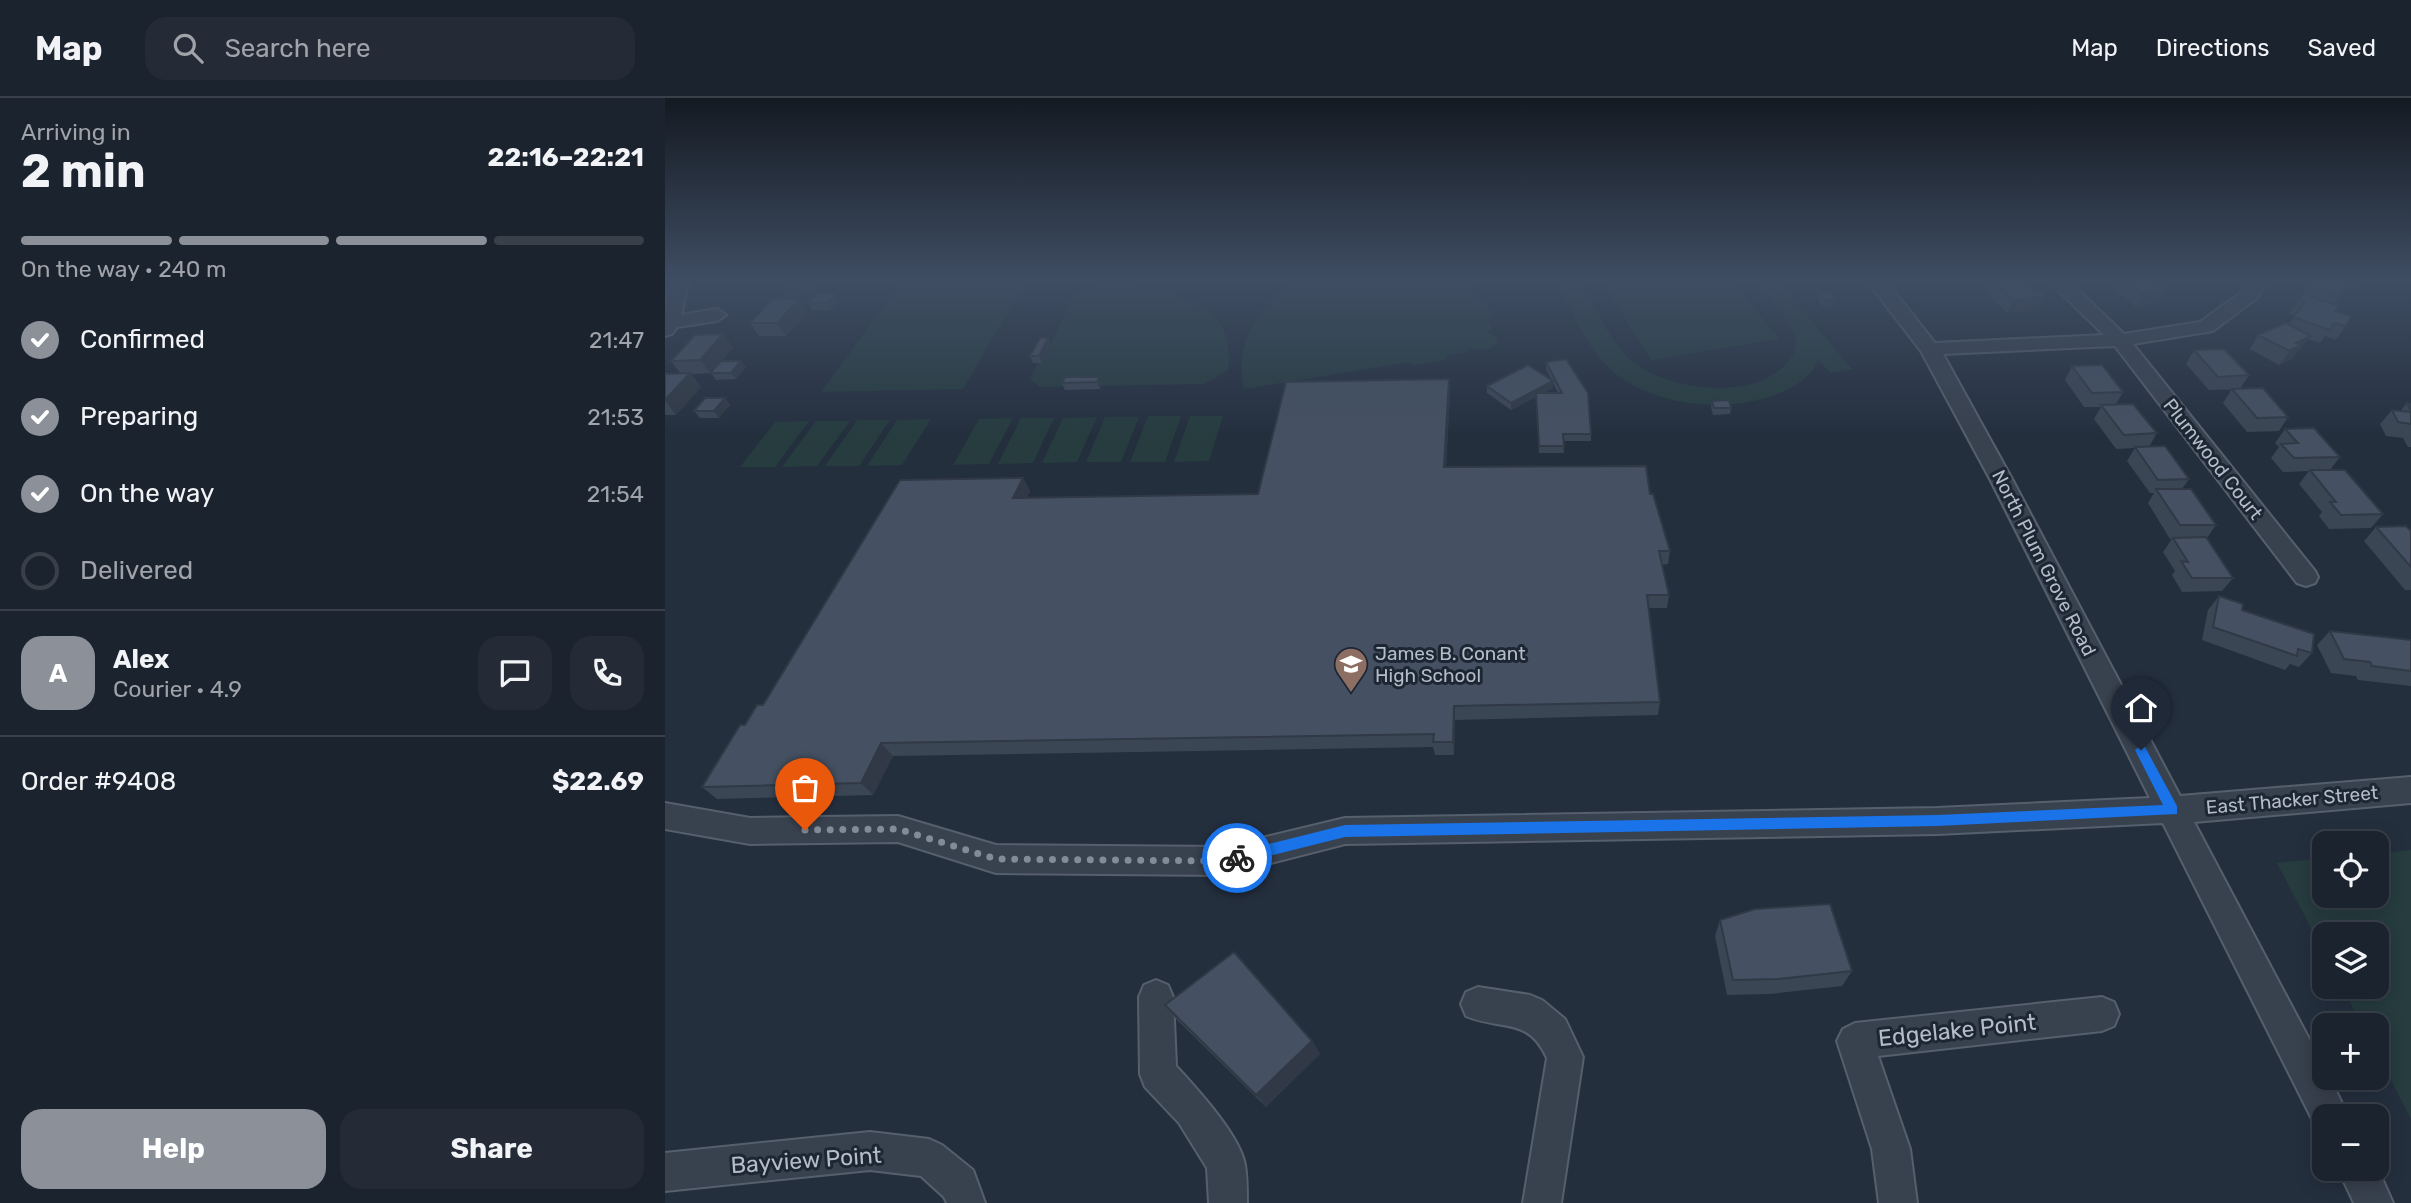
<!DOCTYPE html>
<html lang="en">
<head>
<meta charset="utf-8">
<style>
  :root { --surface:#1b232e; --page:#242b36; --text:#f1f3f6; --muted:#a0a4aa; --line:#39404a; --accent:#8c9099 }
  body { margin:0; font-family:Rubik,sans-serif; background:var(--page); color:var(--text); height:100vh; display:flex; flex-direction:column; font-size:26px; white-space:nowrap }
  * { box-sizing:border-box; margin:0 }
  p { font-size:23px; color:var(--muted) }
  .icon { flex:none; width:38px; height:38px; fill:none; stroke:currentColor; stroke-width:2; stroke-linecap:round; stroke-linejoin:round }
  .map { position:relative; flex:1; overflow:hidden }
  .side { display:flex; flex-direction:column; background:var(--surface); width:665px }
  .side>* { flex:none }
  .buttons { position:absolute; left:1647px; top:733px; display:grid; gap:14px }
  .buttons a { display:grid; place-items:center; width:77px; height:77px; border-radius:14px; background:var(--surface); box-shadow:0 4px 18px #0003,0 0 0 2px var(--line); font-size:35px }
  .pin { position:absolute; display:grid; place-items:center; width:60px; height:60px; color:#fff; margin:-72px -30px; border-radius:50% 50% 50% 0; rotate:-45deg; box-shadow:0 0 7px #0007 }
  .pin .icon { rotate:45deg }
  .courier { position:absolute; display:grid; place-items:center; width:70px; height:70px; margin:-35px; border:5px solid #1a73e8; border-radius:50%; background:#fff; color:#222; box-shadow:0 2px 9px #0007 }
  .headline em { font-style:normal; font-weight:700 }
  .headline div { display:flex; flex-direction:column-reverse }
  .headline { display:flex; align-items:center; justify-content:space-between; height:119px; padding:0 21px }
  h1 { font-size:46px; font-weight:700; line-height:52px }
  .bar { display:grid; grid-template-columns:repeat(4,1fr); gap:10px 7px; align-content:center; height:84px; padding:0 21px }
  .bar i { height:9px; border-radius:5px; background:var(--line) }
  .bar .current { background:var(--accent) }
  .bar p { grid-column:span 4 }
  .line { display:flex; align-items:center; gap:18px; padding:0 21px; border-top:2px solid var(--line) }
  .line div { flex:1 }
  .round { display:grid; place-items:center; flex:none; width:74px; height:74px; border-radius:21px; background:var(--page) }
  ol { padding:0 21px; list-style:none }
  li { display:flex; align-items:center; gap:21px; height:77px }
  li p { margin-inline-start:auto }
  li .icon { padding:7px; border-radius:50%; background:var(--accent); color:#fff; stroke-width:4 }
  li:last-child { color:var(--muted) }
  li i { width:38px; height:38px; border:4px solid var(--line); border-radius:50% }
  .cta { display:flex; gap:14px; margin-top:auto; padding:14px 21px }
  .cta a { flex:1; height:80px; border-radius:21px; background:var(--accent); color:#fff; font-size:28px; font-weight:700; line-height:80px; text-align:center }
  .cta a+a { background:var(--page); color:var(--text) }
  header { display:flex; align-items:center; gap:42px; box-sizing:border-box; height:98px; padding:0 35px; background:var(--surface); border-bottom:2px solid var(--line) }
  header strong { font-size:33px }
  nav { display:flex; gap:38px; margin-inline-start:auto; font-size:24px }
  .search { width:490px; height:63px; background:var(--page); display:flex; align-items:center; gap:18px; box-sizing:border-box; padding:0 24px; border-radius:21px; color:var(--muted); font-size:26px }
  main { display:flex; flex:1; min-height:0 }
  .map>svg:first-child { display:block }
  .green { fill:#263c3f }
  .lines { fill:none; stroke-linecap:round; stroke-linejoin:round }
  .minor-casing { stroke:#565f6c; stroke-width:4 }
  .minor { fill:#38414e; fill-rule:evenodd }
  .wall { fill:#3b4654; fill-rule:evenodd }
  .shaded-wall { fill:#303945 }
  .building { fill:#455162; stroke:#303945; stroke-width:2 }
  .route { fill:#1a73e8 }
  .done { stroke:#828b98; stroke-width:7; stroke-dasharray:0 12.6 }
  .labels { text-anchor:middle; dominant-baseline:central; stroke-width:6; stroke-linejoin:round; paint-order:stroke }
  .street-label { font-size:19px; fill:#b4bcc9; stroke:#1d2633 }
  .poi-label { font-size:19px; fill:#b4bcc9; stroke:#1d2633; text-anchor:start }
  .near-street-label { font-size:23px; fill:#b4bcc9; stroke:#1d2633 }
</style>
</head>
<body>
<header>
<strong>Map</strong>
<div class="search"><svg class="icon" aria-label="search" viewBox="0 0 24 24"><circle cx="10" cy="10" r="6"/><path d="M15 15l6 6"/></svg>Search here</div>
<nav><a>Map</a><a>Directions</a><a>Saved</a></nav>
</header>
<main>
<section class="side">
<div class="headline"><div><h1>2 min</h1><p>Arriving in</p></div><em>22:16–22:21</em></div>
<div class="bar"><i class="current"></i><i class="current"></i><i class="current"></i><i></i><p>On the way · 240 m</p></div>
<ol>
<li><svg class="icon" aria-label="check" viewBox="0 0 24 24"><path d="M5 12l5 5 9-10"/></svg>Confirmed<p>21:47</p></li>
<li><svg class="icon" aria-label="check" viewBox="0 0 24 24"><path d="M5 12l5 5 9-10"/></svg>Preparing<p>21:53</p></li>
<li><svg class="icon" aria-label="check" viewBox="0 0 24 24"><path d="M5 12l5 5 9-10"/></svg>On the way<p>21:54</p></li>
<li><i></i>Delivered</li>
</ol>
<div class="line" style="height:126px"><b class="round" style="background:var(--accent);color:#fff">A</b><div><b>Alex</b><p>Courier · 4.9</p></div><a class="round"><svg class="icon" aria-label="chat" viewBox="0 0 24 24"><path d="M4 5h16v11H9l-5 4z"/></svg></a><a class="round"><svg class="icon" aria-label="phone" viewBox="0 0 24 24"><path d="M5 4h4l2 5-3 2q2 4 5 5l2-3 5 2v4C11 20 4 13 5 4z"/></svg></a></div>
<div class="line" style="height:91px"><div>Order #9408</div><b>$22.69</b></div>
<div class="cta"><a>Help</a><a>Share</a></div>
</section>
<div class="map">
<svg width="1746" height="1105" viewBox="0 0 1746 1105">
  <rect width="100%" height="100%" fill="#242f3e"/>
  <!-- green -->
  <path class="green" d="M 237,183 L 361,183 L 298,291 L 156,294 Z
    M 627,183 L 805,183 L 814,202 L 820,201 L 828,218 L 822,219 L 828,232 L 822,232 L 834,243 L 825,251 L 801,251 L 805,254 L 780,258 L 781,262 L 747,267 L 746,264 L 579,291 C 569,245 592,211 627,183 Z
    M 891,183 L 915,183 C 929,207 947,248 968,264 C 1004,292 1084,303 1119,268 C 1127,260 1133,251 1130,239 C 1124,219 1102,200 1089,183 L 1113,183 L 1187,271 L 1165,275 L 1153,261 C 1149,275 1136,284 1124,291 C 1070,318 984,311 941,267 C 921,247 905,208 891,183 Z
    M 936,183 L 1068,183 L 1114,241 L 986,262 Z
    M 435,185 C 488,187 576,198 563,272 L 539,286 L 375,289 L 365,281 L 373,265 L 377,265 L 409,196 Z
    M 483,318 L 516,318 L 500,364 L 465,364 Z
    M 525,318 L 558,318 L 544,363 L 509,364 Z
    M 432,319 L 412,364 L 377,365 L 398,320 Z
    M 440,319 L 474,319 L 456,364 L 421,364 Z
    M 348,320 L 324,366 L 288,367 L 314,321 Z
    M 356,320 L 389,320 L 368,365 L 333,366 Z
    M 266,321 L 237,367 L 202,368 L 232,322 Z
    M 192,322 L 225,322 L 194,368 L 160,368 Z
    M 144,323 L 110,369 L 75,369 L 110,324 Z
    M 151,323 L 185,323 L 152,368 L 117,369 Z
    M 1746,752 L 1746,1021 L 1712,955 L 1712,928 L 1697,927 L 1677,889 L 1712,889 L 1712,836 L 1659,836 L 1659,855 L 1612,765 L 1659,760 L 1659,798 L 1712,798 L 1712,756 Z"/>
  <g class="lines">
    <defs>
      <path id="minor" d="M 6,183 L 24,183 L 16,217 L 52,211 L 61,217 L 52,223 L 12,229 L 7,236 L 0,238 L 0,207 Z
        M 1202,183 L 1221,183 L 1270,245 L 1439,237 L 1384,183 L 1404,183 L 1459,236 L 1535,224 L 1578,193 L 1583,183 L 1601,183 L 1592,200 L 1548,233 L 1468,246 L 1650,473 L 1653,479 L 1650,485 L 1641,488 L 1632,485 L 1450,248 L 1278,256 L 1347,381 L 1515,698 L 1746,679 L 1746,705 L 1529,724 L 1659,969 L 1659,980 L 1665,980 L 1683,1018 L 1659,1018 L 1659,1034 L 1652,1031 L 1498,725 L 1272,736 L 680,746 L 559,777 L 331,775 L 233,744 L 85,746 L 0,731 L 0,705 L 85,720 L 233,718 L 331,747 L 559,749 L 680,720 L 1272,710 L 1485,700 L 1325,381 L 1256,253 Z
        M 491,882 L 503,887 L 508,899 L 511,968 C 531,990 575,1037 580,1067 C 582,1079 582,1092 582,1105 L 544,1105 L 542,1070 L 514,1025 L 480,989 L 475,976 L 474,899 L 479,887 Z
        M 813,889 L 865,897 L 877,902 L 900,921 L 918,959 L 896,1105 L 858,1105 L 882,960 C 863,918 836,933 801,918 L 796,906 L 801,894 Z
        M 1437,899 L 1449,904 L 1454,916 L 1449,928 L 1437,933 L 1213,958 L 1245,1051 L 1252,1105 L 1214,1105 L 1207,1051 L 1172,943 L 1178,931 L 1190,925 Z
        M 205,1034 L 264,1041 L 277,1047 L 308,1072 L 320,1105 L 282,1105 L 279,1099 L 256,1078 L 205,1072 L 0,1093 L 0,1055 Z
        M 1712,1069 L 1728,1105 L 1689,1105 L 1673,1071 Z"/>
    </defs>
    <!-- minor casing -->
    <use href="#minor" class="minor-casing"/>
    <!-- minor -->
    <use href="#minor" class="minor"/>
  </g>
  <!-- wall -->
  <path class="wall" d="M 1320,183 L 1357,183 L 1373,211 L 1342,215 L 1318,190 Z
    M 1440,183 L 1490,183 L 1492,206 L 1471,209 Z
    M 1647,183 L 1704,183 L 1702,186 L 1691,191 L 1682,187 L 1669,206 L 1670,213 L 1687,218 L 1671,242 L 1660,238 L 1655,245 L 1643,241 L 1636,251 L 1632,254 L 1627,261 L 1614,267 L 1585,251 L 1593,237 L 1624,227 L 1630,217 L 1624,216 Z
    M 1154,195 L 1170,201 L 1169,207 L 1159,209 L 1153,202 Z
    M 134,201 L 143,214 L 121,238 L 94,238 L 85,225 Z
    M 175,203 L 166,212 L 147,212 L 143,205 Z
    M 58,236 L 68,250 L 57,263 L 81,269 L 71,281 L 51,282 L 46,275 L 26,276 L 36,289 L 11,317 L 0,317 L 0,276 L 16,276 L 6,263 Z
    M 386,247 L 377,265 L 368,265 L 365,258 Z
    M 1529,252 L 1584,277 L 1575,291 L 1544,292 L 1521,266 Z
    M 881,264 L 926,336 L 926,343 L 898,343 L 899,355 L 874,355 L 871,299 L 846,312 L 822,295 L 822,288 L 887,283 L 881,271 ZM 888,285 L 893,295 L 878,295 L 888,290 Z
    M 1407,268 L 1458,294 L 1451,306 L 1492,335 L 1484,349 L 1524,381 L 1517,391 L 1551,427 L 1542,440 L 1568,480 L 1557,493 L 1517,494 L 1507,477 L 1510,473 L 1498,454 L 1507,441 L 1505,441 L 1483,405 L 1489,395 L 1485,395 L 1462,363 L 1470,350 L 1451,351 L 1429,321 L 1436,309 L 1419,309 L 1400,282 Z
    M 400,279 L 437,285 L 435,291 L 400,292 L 397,285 Z
    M 784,281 L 785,295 L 781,369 L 985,396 L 1005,453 L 1003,466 L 997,467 L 1004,497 L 1002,510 L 984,510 L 995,604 L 993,617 L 790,622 L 789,657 L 770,657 L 768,649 L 228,658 L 208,697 L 52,701 L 37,689 L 80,627 L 98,607 L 358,380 L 365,393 L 362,400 L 593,396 Z
    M 1567,291 L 1623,319 L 1614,333 L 1582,334 L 1558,305 Z
    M 60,300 L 65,307 L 54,320 L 35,320 L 29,313 Z
    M 1047,303 L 1066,310 L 1065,316 L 1048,317 L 1046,309 Z
    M 1742,305 L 1746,306 L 1746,349 L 1743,349 L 1738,340 L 1721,338 L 1715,326 L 1727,312 L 1735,313 Z
    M 1620,331 L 1675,359 L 1665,372 L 1718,416 L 1706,430 L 1664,431 L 1654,418 L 1657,414 L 1634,386 L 1644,373 L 1618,374 L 1606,360 L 1614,349 L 1610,345 Z
    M 1711,429 L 1746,433 L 1746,492 L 1740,492 L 1699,443 Z
    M 1554,498 L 1647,555 L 1634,569 L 1625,566 L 1620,572 L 1537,542 L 1543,512 Z
    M 1665,533 L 1746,542 L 1746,588 L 1693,582 L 1691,578 L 1666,575 L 1652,547 Z
    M 1055,822 L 1187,873 L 1177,888 L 1105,896 L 1062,897 L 1050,838 Z
    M 500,907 L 647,943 L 655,956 L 601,1009 L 512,922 Z"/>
  <!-- shaded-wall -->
  <path class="shaded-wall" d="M 129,183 L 147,183 L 152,193 L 122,201 L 114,188 Z
    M 1696,183 L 1704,183 L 1702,186 L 1691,191 Z
    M 1500,192 L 1492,206 L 1471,209 L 1477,195 Z
    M 171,196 L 175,203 L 166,212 L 162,205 Z
    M 1379,198 L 1373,211 L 1342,215 L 1348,202 Z
    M 134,201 L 143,214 L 121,238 L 112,225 Z
    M 1170,201 L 1169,207 L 1159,209 L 1160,202 Z
    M 58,236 L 68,250 L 46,276 L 35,262 Z
    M 1646,238 L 1636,251 L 1632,254 L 1627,261 L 1614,267 L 1631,245 Z
    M 383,240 L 386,247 L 377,265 L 374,258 Z
    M 76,263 L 81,269 L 71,281 L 66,275 Z
    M 25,275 L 36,289 L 11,317 L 0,302 Z
    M 434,279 L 437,285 L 435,291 L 432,284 Z
    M 784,281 L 785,295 L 780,383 L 779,369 Z
    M 888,283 L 888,290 L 846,312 L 846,305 Z
    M 60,300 L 65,307 L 54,320 L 49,313 Z
    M 358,380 L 365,393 L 356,414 L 348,400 Z
    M 789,608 L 790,622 L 789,657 L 788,644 Z
    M 216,645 L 228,658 L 208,697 L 196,685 Z
    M 647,943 L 655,956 L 601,1009 L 591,997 Z"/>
  <!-- building -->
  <path class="building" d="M 112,183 L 129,183 L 114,188 Z
    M 1329,183 L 1357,183 L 1366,191 L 1372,191 L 1379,198 L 1348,202 Z
    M 1463,183 L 1490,183 L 1500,192 L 1477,195 Z
    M 1647,183 L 1684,183 L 1674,198 L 1643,189 Z
    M 1164,194 L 1170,201 L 1160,202 L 1154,195 Z
    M 152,196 L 171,196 L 162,205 L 143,205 Z
    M 1638,196 L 1674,208 L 1670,213 L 1687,218 L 1680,228 L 1669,225 L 1665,232 L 1628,219 L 1640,204 L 1633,202 Z
    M 108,201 L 134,201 L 112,225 L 85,225 Z
    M 1621,225 L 1646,238 L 1631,245 L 1636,247 L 1624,253 L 1593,237 Z
    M 58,236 L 35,262 L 6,263 L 30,237 Z
    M 375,240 L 383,240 L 374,258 L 365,258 Z
    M 1559,251 L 1584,277 L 1553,279 L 1529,252 Z
    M 901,261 L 923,295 L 926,336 L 898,336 L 899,348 L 874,348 L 871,295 L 897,295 L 881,264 Z
    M 56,263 L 76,263 L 66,275 L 45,275 Z
    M 863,267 L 888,283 L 846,305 L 822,288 Z
    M 1437,267 L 1458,294 L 1427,295 L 1407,268 Z
    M 25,275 L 0,302 L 0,276 Z
    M 400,279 L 434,279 L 432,284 L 397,285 Z
    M 784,281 L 779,369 L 981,368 L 985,396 L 988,396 L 1005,453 L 994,453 L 1004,497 L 982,497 L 995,604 L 789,608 L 788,644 L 768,644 L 769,636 L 216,645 L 196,685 L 37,689 L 75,627 L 80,627 L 92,607 L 98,607 L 235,382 L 358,380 L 348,400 L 593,396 L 621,284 Z
    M 1598,290 L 1623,319 L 1592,320 L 1567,291 Z
    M 40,300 L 60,300 L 49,313 L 29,313 Z
    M 1064,302 L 1066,310 L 1049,310 L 1047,303 Z
    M 1742,305 L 1746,306 L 1746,313 Z
    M 1468,306 L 1492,335 L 1459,337 L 1436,307 Z
    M 1727,312 L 1746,314 L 1746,326 L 1733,324 Z
    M 1649,330 L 1675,359 L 1629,360 L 1616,346 L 1633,345 L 1620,331 Z
    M 1500,348 L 1524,381 L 1493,382 L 1470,349 Z
    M 1645,372 L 1680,372 L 1718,416 L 1676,417 L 1665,404 L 1671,404 Z
    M 1491,391 L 1526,391 L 1551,427 L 1515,427 Z
    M 1741,428 L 1746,433 L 1746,469 L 1711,429 Z
    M 1541,439 L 1568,480 L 1527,480 L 1516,463 L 1523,464 L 1508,440 Z
    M 1554,498 L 1578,506 L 1577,512 L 1649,536 L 1647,555 L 1633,551 L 1632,558 L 1548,529 Z
    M 1665,533 L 1746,542 L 1746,573 L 1707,568 L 1705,564 L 1679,561 Z
    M 1165,806 L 1187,873 L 1113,881 L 1068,882 L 1055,822 L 1090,811 Z
    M 569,854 L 647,943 L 591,997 L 500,907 Z"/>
  <!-- sky -->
  <linearGradient id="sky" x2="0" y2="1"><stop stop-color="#141a22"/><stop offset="0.54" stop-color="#3f4d63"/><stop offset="1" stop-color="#3f4d63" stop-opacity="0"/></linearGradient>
  <rect width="1746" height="338" fill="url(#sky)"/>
  <!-- route -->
  <path class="route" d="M 1476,647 L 1480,649 L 1512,708 L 1512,716 L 1272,728 L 680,739 L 572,766 L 565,760 L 572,754 L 680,727 L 1272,717 L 1498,707 L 1470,652 Z"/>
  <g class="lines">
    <!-- done -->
    <path class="done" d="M 140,732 L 233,731 L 331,761 L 559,763 L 572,760"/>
  </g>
  <!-- icons -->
  <defs>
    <symbol id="school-pin" viewBox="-11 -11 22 30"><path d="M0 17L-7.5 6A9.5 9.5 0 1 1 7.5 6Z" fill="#8d6e63" stroke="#1d2633"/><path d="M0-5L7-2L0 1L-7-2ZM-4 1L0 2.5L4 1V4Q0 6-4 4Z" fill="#fff"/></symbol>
  </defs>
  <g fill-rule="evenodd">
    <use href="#school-pin" x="667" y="547" width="38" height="52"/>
  </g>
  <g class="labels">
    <!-- street labels -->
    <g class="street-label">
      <text transform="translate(1548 361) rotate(52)">Plumwood Court</text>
      <text transform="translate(1379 465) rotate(63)">North Plum Grove Road</text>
      <text transform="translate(1627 702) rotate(-5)">East Thacker Street</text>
    </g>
    <!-- poi labels -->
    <g class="poi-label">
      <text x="710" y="555">James B. Conant<tspan x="710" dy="22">High School</tspan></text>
    </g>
    <!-- near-street labels -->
    <g class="near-street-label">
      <text transform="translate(1292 932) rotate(-6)">Edgelake Point</text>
      <text transform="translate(141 1062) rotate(-4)">Bayview Point</text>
    </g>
  </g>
</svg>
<div class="buttons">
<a><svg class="icon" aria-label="locate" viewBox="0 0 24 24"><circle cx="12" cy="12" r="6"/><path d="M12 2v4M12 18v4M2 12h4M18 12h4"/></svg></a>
<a><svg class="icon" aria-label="layers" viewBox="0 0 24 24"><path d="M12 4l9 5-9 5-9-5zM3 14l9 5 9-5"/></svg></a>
<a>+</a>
<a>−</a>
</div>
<div class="pin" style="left:140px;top:732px;background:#ea580c"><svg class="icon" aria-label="bag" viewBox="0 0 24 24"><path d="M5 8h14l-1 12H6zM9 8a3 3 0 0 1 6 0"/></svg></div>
<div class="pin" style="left:1476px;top:652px;background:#1f2937"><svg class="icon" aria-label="home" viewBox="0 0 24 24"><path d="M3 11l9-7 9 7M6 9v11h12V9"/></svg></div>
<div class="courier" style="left:572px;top:760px"><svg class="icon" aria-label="bike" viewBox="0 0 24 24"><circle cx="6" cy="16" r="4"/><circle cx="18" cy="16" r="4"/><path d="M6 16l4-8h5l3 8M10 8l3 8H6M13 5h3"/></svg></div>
</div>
</main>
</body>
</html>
